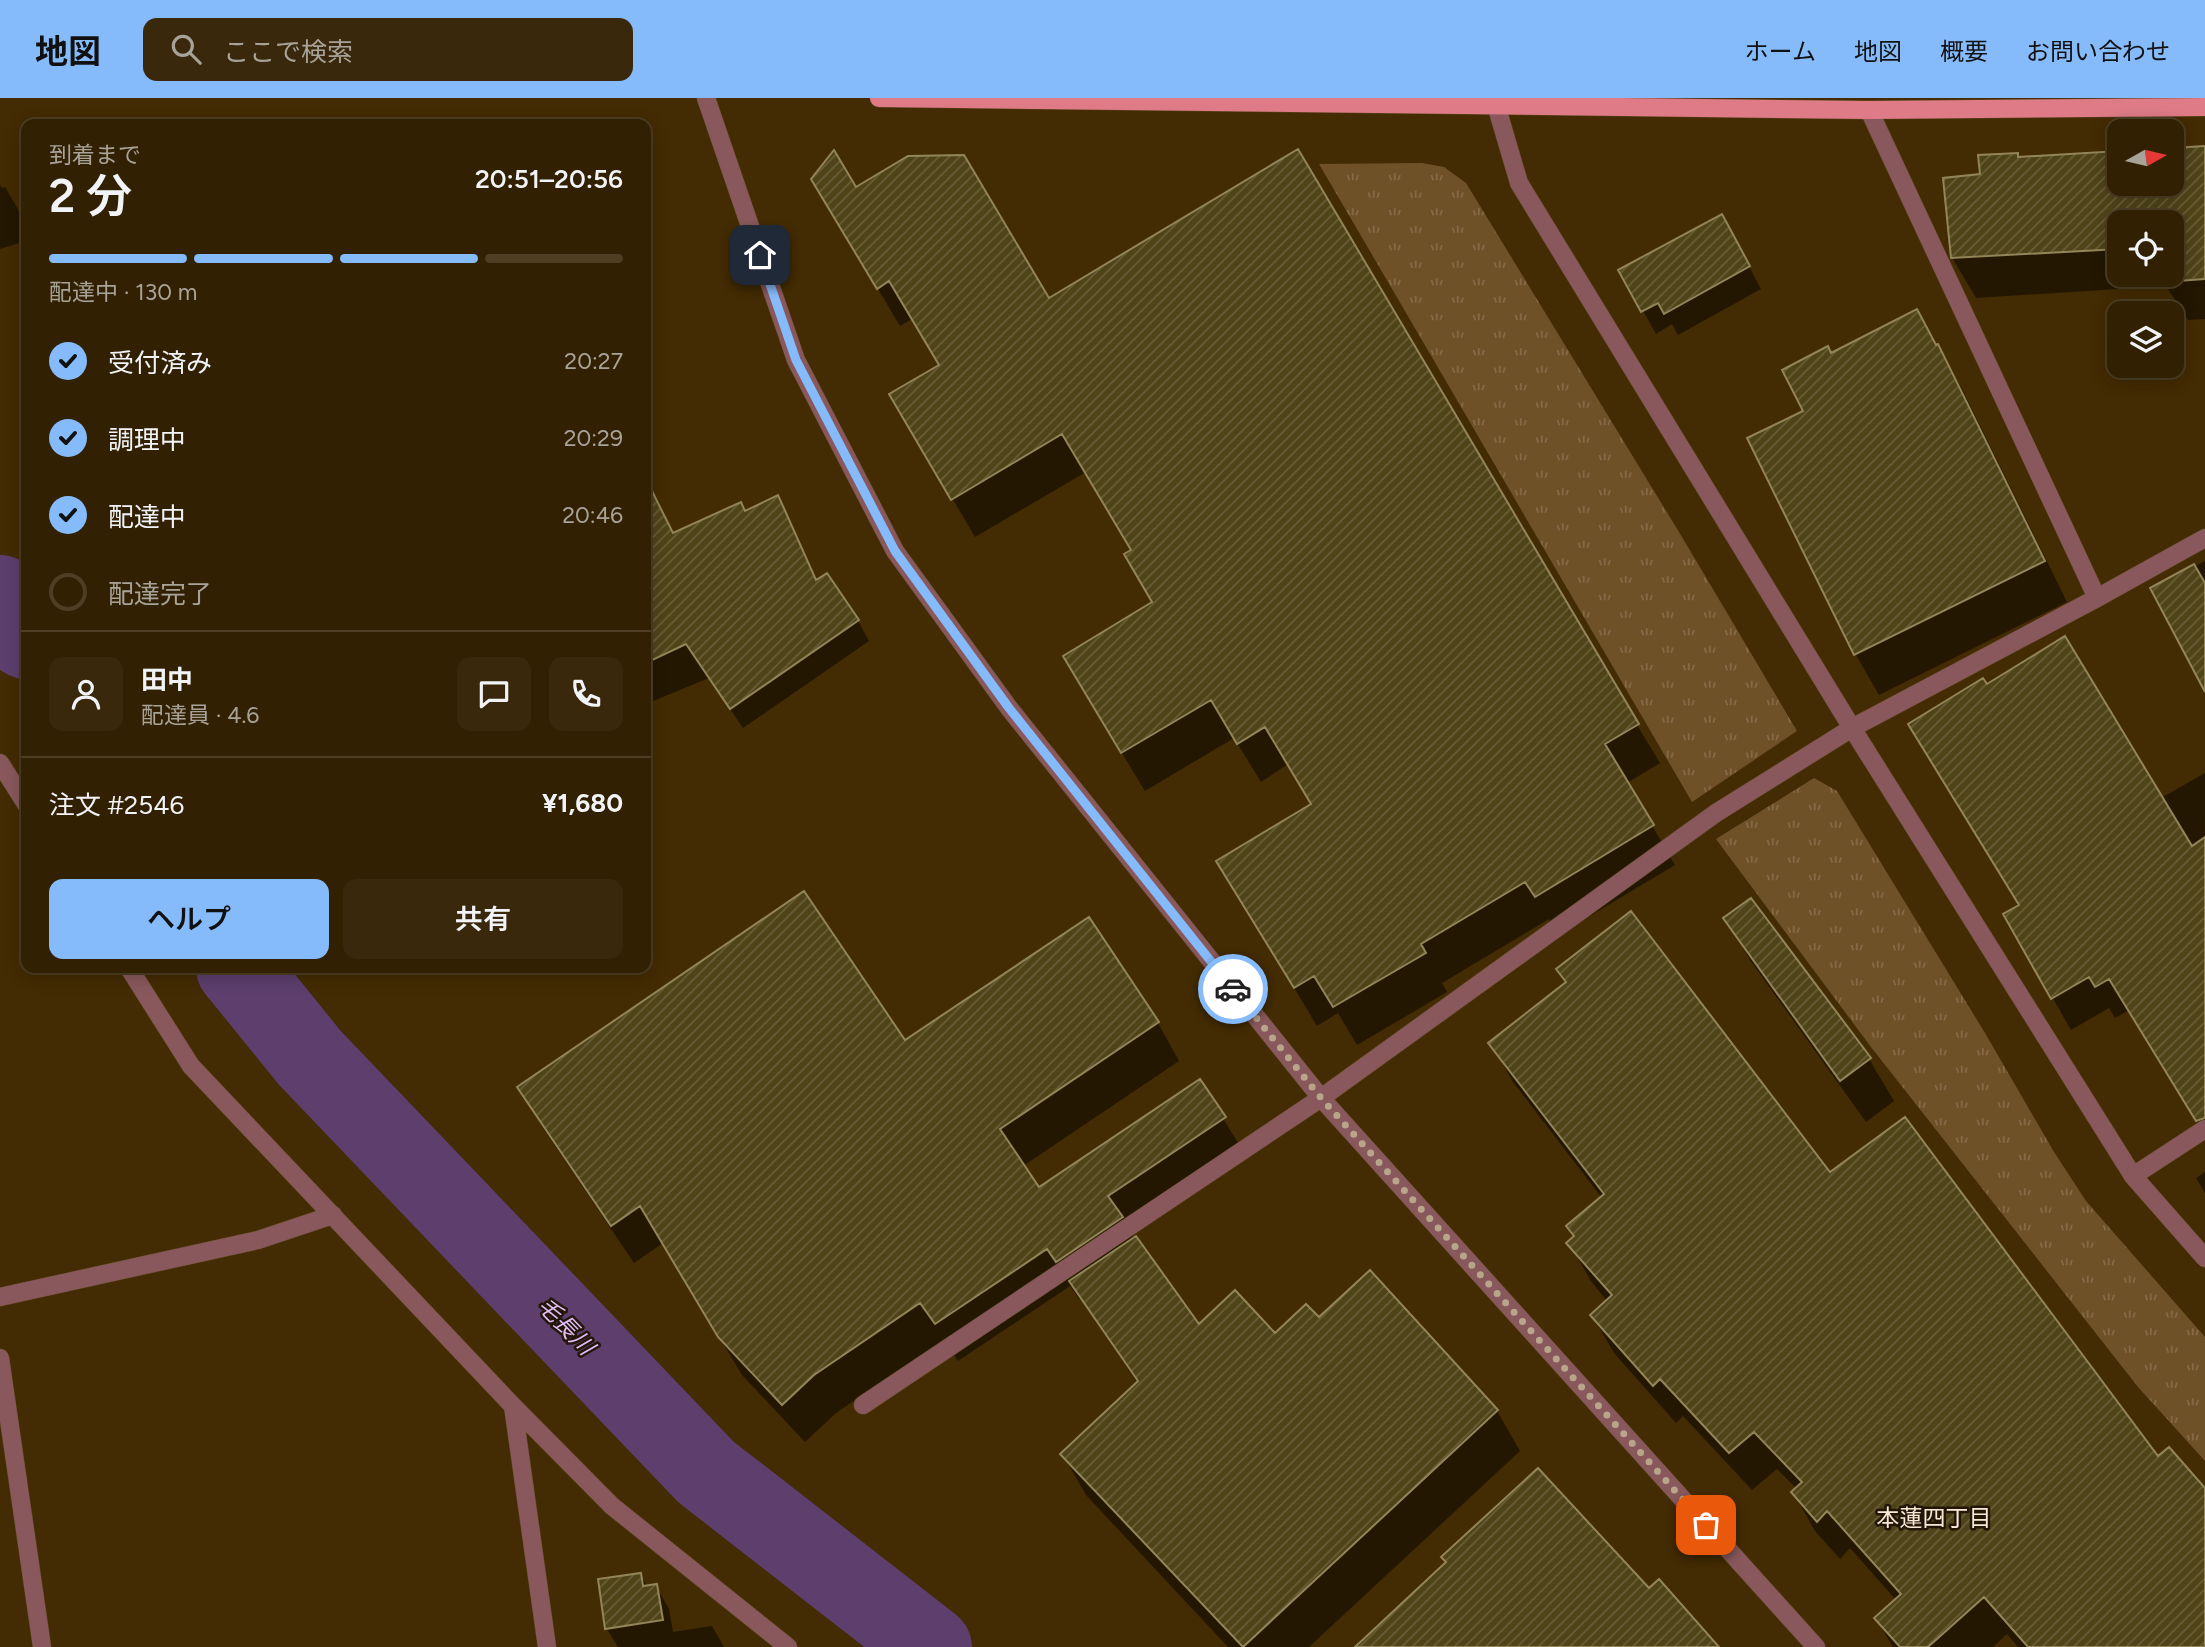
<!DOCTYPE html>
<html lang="ja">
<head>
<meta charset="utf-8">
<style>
  :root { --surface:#322002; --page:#3a280c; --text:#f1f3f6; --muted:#a8a399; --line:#4d3e24; --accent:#86bbfb }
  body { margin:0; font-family:Figtree,"Noto Sans JP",sans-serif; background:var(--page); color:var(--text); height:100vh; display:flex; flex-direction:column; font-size:26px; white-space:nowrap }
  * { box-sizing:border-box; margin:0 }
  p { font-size:23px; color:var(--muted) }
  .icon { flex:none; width:38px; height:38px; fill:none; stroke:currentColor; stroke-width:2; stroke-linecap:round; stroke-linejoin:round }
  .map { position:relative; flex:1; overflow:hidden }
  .side { position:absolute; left:21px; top:21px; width:630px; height:854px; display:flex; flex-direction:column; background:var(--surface); border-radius:14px; box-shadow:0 4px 18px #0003,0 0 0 2px var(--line) }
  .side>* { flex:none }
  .needle { width:46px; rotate:82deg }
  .buttons { position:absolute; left:2107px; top:21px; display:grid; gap:14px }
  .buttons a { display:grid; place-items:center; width:77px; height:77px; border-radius:14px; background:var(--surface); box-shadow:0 4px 18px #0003,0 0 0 2px var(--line); font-size:35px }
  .pin { position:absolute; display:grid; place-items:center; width:60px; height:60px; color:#fff; margin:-30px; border-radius:14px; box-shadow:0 4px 10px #0006 }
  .courier { position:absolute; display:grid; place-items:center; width:70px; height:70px; margin:-35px; border:5px solid #86bbfb; border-radius:50%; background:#fff; color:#222; box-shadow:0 2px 9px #0007 }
  .head em { font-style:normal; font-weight:600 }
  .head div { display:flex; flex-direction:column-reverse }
  .head { display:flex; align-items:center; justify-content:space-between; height:119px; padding:0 28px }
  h1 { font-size:46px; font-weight:600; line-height:52px }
  .bar { display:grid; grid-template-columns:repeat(4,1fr); gap:10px 7px; align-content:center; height:84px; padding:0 28px }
  .bar i { height:9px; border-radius:5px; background:var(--line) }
  .bar .on { background:var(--accent) }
  .bar p { grid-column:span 4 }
  .line { display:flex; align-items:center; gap:18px; padding:0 28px; border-top:2px solid var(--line) }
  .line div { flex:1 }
  .round { display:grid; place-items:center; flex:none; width:74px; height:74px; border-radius:14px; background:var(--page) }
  ol { padding:0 28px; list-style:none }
  li { display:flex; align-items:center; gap:21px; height:77px }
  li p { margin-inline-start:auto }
  li .icon { padding:7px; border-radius:50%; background:var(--accent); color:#111; stroke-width:4 }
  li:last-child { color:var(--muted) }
  li i { width:38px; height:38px; border:4px solid var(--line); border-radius:50% }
  .cta { display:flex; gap:14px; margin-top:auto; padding:14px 28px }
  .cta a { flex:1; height:80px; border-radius:14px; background:var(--accent); color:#111; font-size:28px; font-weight:600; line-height:80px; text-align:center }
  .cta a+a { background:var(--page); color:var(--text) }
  header { display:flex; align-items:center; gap:42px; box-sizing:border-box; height:98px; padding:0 35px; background:var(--accent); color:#111 }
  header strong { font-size:33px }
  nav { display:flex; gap:38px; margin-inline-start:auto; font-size:24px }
  .search { width:490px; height:63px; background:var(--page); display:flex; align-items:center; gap:18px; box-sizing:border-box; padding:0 24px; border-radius:14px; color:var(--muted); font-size:26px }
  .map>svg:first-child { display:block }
  .grass { fill:url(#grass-tufts) }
  .shadow { fill:#0007; fill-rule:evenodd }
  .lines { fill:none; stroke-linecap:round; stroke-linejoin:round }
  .river { stroke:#5d3e6d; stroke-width:82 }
  .building { fill:url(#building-hatch); stroke:#928559; stroke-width:2 }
  .minor-casing { stroke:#604924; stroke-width:19 }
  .major-casing { stroke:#604924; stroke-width:19 }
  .minor { stroke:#88585c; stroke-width:18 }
  .major { stroke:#de7b87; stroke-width:18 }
  .done { stroke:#b8a58a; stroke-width:7; stroke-dasharray:0 12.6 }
  .route { stroke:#86bbfb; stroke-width:9 }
  .labels { text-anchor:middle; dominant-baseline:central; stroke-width:5; stroke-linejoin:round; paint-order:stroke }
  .water-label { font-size:23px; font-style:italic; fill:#e2bbf7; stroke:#211607 }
  .neighbourhood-label { font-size:23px; fill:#f7e7d3; stroke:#211607 }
</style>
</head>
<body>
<header>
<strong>地図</strong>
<div class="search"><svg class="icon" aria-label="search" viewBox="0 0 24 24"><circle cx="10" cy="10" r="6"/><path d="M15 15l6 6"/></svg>ここで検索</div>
<nav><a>ホーム</a><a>地図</a><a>概要</a><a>お問い合わせ</a></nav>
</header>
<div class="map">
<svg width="2205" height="1549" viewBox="0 0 2205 1549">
  <defs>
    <pattern id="grass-tufts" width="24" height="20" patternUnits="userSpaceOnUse" patternTransform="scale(1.75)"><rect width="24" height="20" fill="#6f5128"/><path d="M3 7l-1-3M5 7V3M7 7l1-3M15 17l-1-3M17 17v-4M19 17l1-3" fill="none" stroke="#846a46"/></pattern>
    <pattern id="building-hatch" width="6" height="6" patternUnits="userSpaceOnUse" patternTransform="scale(1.75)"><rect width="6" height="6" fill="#4f4318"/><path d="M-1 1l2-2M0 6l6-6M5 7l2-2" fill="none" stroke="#695e39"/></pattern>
  </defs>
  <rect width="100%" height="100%" fill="#432b03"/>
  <!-- grass -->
  <path class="grass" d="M 1422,65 L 1444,69 L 1466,85 L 1682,439 L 1797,633 L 1692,704 L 1319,66 Z
    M 1814,680 L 1837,693 L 1985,935 L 2054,1054 L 2086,1103 L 2205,1239 L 2205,1363 L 2138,1289 L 1871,949 L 1716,741 Z"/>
  <!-- shadow -->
  <path class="shadow" d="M 2205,49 L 2205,221 L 2188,222 L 2166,188 L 1976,200 L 1953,161 L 1945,81 L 1982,78 L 2017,57 L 2020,60 L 2119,54 L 2119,86 L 2172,86 L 2172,51 ZM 2119,124 L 2172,124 L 2172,177 L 2119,177 Z
    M 0,87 L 2,90 L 5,89 L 18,111 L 26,138 L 26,143 L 0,151 Z
    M 856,91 L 1048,202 L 1637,627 L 1660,665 L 1627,685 L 1675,767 L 1558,837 L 1549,821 L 1442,885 L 1447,894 L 1357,947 L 1338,915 L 1317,928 L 1241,802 L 1313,707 L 1288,666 L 1261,684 L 1234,640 L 1145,693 L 1087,597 L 1154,505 L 1133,453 L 1086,374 L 975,439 L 891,296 L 940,268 L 912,221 L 900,228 L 836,120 Z
    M 1734,140 L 1761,191 L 1678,237 L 1672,226 L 1656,236 L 1621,173 Z
    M 1916,213 L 1961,289 L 2067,504 L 1879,597 L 1856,557 L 1750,341 L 1805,314 L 1831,257 Z
    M 777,399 L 789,420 L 818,484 L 858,523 L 869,543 L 743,630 L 709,580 L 646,606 L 646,508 L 657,502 L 646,478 L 646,434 L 666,424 L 673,437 L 745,415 Z
    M 2205,463 L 2205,589 L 2153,490 Z
    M 1986,589 L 2161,700 L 2205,675 L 2204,1035 L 2129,912 L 2115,920 L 2109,910 L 2071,932 L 2005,817 L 2020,808 Z
    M 1726,820 L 1869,961 L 1894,1003 L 1866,1024 L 1750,862 Z
    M 1088,821 L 1158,925 L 1179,963 L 1023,1068 L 1038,1092 L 1200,983 L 1246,1058 L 1130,1135 L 1199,1228 L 1275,1238 L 1319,1221 L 1497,1313 L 1520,1353 L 1309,1549 L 1228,1549 L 1086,1397 L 1063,1357 L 1138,1286 L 1081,1200 L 1079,1201 L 1070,1188 L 958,1263 L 944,1242 L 836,1315 L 805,1344 L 742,1277 L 663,1145 L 634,1165 L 541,1027 L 519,989 L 905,945 Z
    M 1491,945 L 1830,1076 L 2158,1361 L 2205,1393 L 2205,1549 L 2018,1549 L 2007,1536 L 1993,1549 L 1893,1549 L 1876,1520 L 1896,1502 L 1850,1450 L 1840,1461 L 1815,1433 L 1793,1394 L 1797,1391 L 1777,1371 L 1752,1392 L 1683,1318 L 1676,1325 L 1614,1255 L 1592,1217 L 1607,1203 L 1591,1183 L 1569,1145 L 1602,1100 L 1513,984 Z
    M 2205,1074 L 2205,1095 L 2196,1080 Z
    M 640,1477 L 648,1489 L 656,1488 L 669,1511 L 673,1534 L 712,1528 L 724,1549 L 618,1549 L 607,1531 Z"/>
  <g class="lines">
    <!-- river -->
    <path class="river" d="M 0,498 L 26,540
      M 237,870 L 310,960 L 706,1374 L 931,1549"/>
  </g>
  <!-- building -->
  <path class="building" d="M 2205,48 L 2205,181 L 2163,184 L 2159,177 L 2172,177 L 2172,124 L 2119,124 L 2119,151 L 1951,160 L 1943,80 L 1980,76 L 1978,57 L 2018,55 L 2018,59 L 2119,53 L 2119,86 L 2172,86 L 2172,50 Z
    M 1298,51 L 1639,626 L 1605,646 L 1654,727 L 1535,799 L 1525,784 L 1421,846 L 1426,855 L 1333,909 L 1314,878 L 1294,890 L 1216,763 L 1311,706 L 1265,629 L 1237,646 L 1211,602 L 1121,655 L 1063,558 L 1152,504 L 1124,456 L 1131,452 L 1062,336 L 951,402 L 889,296 L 939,267 L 889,183 L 877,191 L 811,81 L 834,52 L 856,89 L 908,58 L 964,57 L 1049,200 Z
    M 1722,116 L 1750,168 L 1664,216 L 1658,205 L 1641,214 L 1618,172 Z
    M 1917,211 L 1936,247 L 1938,246 L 2045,463 L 1854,557 L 1747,340 L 1803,313 L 1782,272 L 1828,248 L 1831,255 Z
    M 646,381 L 673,435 L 741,404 L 745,413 L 778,397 L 816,482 L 827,475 L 859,522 L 730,611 L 686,546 L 646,565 Z
    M 2194,466 L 2205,485 L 2205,594 L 2150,490 Z
    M 2065,538 L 2192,748 L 2205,739 L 2205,1020 L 2196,1023 L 2109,881 L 2095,889 L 2089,879 L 2051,901 L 2003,816 L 2019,807 L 1908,626 L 1983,580 L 1987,586 Z
    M 804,793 L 905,942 L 1089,819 L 1159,924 L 1000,1031 L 1039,1089 L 1200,981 L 1226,1019 L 1108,1098 L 1123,1119 L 1056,1164 L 1047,1151 L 935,1226 L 920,1205 L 814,1277 L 782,1307 L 718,1239 L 640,1108 L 611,1128 L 517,989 Z
    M 1751,800 L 1871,960 L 1840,983 L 1723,820 Z
    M 1631,813 L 1830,1074 L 1905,1019 L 2158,1358 L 2169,1349 L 2205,1390 L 2205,1549 L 2028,1549 L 1984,1499 L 1928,1549 L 1900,1549 L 1874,1520 L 1901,1496 L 1827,1413 L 1817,1424 L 1791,1394 L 1802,1384 L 1754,1334 L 1729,1355 L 1660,1281 L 1653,1288 L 1590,1217 L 1612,1197 L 1566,1145 L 1574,1138 L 1566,1128 L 1604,1096 L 1488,945 L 1566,884 L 1556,871 Z
    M 1136,1138 L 1199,1226 L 1235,1192 L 1275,1235 L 1306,1206 L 1319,1219 L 1370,1172 L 1498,1312 L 1243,1549 L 1060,1356 L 1138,1283 L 1069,1183 Z
    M 1538,1370 L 1649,1490 L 1659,1481 L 1719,1549 L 1355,1549 L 1446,1464 L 1441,1459 Z
    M 641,1475 L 643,1488 L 657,1486 L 663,1522 L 605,1531 L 598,1481 Z"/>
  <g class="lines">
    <defs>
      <path id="minor" d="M 706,0 L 796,262 L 895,453 L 1009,610 L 1321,1000 L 1816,1549
        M 1494,0 L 1519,85 L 1852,630 L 2133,1078 L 2205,1160
        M 1869,12 L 2097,500
        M 0,665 L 26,706
        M 129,870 L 191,968 L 513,1308 L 612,1408 L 788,1549
        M 2133,1078 L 2205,1031
        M 0,1199 L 258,1142 L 333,1117
        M 0,1260 L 42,1549
        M 863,1307 L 1321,1000 L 1716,715 L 1852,630 L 2097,500 L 2205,440
        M 513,1308 L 547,1549"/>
      <path id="major" d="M 879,0 L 1869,12 L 2205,9"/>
    </defs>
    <!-- minor casing -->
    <use href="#minor" class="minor-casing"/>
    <!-- major casing -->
    <use href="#major" class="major-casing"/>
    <!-- minor -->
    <use href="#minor" class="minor"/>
    <!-- major -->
    <use href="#major" class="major"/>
  </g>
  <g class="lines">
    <!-- done -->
    <path class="done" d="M 1233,891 L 1321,1000 L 1706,1427"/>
    <!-- route -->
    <path class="route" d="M 760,157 L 796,262 L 895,453 L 1009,610 L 1233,891"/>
  </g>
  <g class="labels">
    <!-- water labels -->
    <g class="water-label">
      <text transform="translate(566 1228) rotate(46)">毛長川</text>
    </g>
    <!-- neighbourhood labels -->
    <g class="neighbourhood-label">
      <text x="1934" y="1420">本蓮四丁目</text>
    </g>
  </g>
</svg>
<div class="buttons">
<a><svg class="needle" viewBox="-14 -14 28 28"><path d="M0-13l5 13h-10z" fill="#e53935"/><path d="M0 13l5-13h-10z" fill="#a8a399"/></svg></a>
<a><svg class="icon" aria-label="locate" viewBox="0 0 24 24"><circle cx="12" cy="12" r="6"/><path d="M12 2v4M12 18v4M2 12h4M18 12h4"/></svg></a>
<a><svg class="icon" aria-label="layers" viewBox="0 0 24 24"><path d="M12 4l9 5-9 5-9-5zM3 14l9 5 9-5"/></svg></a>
</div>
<div class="pin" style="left:1706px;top:1427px;background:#ea580c"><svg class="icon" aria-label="bag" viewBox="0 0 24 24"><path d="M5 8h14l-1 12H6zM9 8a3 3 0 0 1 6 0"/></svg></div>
<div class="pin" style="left:760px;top:157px;background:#1f2937"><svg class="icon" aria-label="home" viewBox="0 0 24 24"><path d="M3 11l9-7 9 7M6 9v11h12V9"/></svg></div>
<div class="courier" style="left:1233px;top:891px"><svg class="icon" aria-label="car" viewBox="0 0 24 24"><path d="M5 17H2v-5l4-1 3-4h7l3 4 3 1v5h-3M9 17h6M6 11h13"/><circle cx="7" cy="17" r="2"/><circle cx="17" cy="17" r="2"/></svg></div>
<section class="side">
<div class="head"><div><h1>2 分</h1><p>到着まで</p></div><em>20:51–20:56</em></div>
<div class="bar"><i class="on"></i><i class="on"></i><i class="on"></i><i></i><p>配達中 · 130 m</p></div>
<ol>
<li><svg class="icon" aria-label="check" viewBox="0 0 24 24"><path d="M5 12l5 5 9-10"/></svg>受付済み<p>20:27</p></li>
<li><svg class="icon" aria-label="check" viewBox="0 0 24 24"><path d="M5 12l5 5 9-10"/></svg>調理中<p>20:29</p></li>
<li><svg class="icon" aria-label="check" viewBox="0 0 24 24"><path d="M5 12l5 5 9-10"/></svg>配達中<p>20:46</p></li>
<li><i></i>配達完了</li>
</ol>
<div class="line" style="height:126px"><a class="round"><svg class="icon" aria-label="person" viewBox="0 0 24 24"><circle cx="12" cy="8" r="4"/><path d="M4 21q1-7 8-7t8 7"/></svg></a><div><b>田中</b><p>配達員 · 4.6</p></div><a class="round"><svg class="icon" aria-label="chat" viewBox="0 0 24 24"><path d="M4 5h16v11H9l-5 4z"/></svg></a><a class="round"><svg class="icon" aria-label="phone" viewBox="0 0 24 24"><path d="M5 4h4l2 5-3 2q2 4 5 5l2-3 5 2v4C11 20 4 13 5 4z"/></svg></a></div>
<div class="line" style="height:91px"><div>注文 #2546</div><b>¥1,680</b></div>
<div class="cta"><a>ヘルプ</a><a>共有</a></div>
</section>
</div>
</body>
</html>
